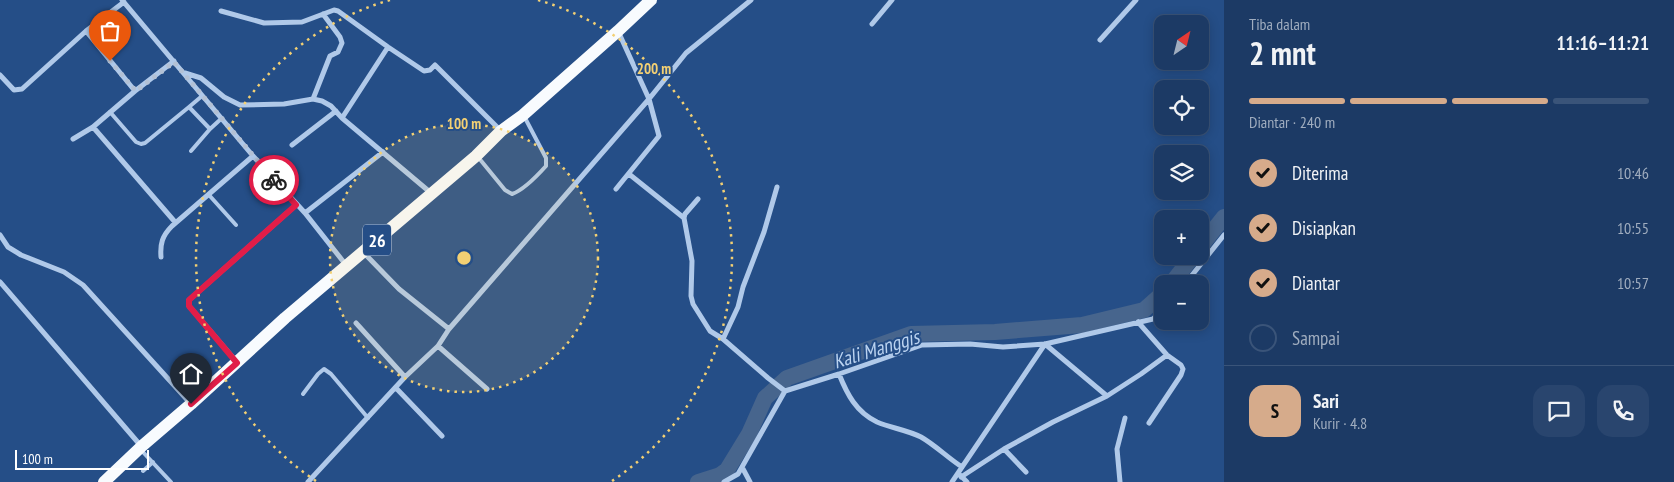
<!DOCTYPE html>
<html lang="id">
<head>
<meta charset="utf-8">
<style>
  :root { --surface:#1c3a65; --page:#29456e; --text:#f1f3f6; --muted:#a0adbf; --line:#3a5479; --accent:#d6ab8b }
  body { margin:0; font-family:"PT Sans Narrow",sans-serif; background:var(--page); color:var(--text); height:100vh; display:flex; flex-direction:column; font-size:19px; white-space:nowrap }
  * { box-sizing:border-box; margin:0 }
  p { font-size:16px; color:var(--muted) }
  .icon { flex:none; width:28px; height:28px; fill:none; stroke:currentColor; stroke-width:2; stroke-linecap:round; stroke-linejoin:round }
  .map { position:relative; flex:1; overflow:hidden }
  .details { display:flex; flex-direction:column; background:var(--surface); width:450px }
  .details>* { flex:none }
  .needle { width:32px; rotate:35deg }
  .controls { position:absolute; left:1154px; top:15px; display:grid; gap:10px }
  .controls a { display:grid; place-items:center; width:55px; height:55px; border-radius:10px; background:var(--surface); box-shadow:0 2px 12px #0003,0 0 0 1px var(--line); font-size:25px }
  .scale { position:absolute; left:15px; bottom:12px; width:134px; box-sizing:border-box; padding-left:5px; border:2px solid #fff; border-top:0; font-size:14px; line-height:18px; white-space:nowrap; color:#fff; -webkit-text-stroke:4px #254e87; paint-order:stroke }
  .pin { position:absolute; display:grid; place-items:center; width:42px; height:42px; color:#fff; margin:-51px -21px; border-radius:50% 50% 50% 0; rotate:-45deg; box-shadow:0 0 5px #0007 }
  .pin .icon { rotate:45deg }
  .courier { position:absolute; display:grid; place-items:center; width:50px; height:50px; margin:-25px; border:4px solid #e11d48; border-radius:50%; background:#fff; color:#222; box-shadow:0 1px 6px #0007 }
  .summary em { font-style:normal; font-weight:700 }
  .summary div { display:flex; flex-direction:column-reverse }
  .summary { display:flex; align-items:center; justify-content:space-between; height:85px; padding:0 25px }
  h1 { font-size:32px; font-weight:700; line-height:38px }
  .bar { display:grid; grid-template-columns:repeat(4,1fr); gap:8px 5px; align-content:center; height:60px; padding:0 25px }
  .bar i { height:6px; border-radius:4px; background:var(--line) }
  .bar .active { background:var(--accent) }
  .bar p { grid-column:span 4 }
  .line { display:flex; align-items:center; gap:12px; padding:0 25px; border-top:1px solid var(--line) }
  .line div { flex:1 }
  .round { display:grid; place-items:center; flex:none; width:52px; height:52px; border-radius:15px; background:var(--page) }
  ol { padding:0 25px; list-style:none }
  li { display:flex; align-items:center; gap:15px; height:55px }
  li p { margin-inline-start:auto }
  li .icon { padding:5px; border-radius:50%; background:var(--accent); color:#111; stroke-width:4 }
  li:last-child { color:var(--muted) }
  li i { width:28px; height:28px; border:2px solid var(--line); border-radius:50% }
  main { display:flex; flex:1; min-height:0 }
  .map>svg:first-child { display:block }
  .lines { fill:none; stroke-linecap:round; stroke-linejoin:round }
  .river { stroke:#47658d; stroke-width:16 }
  .service { stroke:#b0c9e9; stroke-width:4 }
  .minor { stroke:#b0c9e9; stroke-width:5 }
  .trunk { stroke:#f8fbfe; stroke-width:12 }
  .done { stroke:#b3c1d5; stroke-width:5; stroke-dasharray:0 9 }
  .route { stroke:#e11d48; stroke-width:6 }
  .ring { fill:none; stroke:#f3d073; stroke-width:2.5; stroke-dasharray:2.5 5 }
  .labels { text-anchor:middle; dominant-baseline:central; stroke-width:4; stroke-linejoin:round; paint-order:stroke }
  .shield { fill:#254e87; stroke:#becadb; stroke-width:1 }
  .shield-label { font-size:18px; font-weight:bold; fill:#fff }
  .water-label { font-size:20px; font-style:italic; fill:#bbd3f0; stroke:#254e87 }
  .centre { fill:#f3d073; stroke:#254e87; stroke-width:2.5 }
  .ring-label { font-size:15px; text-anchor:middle; font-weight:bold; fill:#f3d073; stroke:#254e87; stroke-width:4; stroke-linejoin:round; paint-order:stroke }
</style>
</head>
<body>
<main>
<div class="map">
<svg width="1224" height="482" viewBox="0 0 1224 482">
  <rect width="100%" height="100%" fill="#254e87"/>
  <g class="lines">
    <!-- river -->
    <path class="river" d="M 1200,247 L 1224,217
      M 1171,284 L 1193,256
      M 698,482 L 720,475 L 727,470 L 749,434 L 765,398 L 787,378 L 911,334 L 995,332 L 1082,325 L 1144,310 L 1162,294"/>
    <!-- service -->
    <path class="service" d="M 189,107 L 202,96
      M 110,112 L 136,142 L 141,144 L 145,143 L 189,107 L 210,129 L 191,151
      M 210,129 L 222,118
      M 478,157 L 505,190 L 512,194 C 524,190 537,176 546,166 L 546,158 L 524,116
      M 209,195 L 236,225
      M 303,394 L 318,374 L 324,369 L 331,374 L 368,418
      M 141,450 L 171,482
      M 143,471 L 153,462"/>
    <!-- minor -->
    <path class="minor" d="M 122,0 L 253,156 L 305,213 L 346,265
      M 221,11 L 264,23 L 302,22 L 334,10 L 338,11 L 388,47 L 424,71 L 430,70 L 435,65 L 501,131
      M 872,24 L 892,0
      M 86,31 L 135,91
      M 1100,40 L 1136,0
      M 185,73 L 201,78 L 224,97 L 240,105 L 284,104 L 313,99 L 322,101 L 331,106 L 342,118 L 431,193
      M 0,75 L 14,90 L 22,89 L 86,31 L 124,2
      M 313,99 L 330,56 L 338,52 L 342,43 L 340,37 L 323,14
      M 342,118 L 388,47
      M 93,127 L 175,222
      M 73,139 L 93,127 L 135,91 L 174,61
      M 292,145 L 336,111
      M 629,174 L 684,218
      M 616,189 L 659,136 L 649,99 L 618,31
      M 698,199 L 685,214 L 684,218 L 692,261 L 691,296 L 693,304 L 710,331 L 723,339 L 768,378 L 785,391
      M 305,213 L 383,152
      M 0,235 L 8,247 L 21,255 L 64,272 L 83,285 L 191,404
      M 364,253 L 399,289 L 449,329
      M 161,257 C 160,244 162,236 172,226 L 253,156
      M 0,282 L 141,446
      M 1185,284 L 1224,235
      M 1138,322 L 1167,355 L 1181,365 L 1183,369 L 1181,375 L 1149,423
      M 356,323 L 405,377
      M 723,339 L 738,307 L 743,287 L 764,232 L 777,187
      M 438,346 L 487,389
      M 236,361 L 189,306 L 189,300 L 296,205
      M 839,374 C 847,394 856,412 877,422 C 891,428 907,430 921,437 C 935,445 948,458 962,467
      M 396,388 L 442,436
      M 1107,396 L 1141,374 L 1167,355
      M 1004,449 L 1026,472
      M 960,475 L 967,482
      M 308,482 L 405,377 L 438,346 L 449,329 L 649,99 L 686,53 L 751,0
      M 724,482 L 738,474 L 742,467
      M 750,482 L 742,467 L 785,391 L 839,374 L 922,345 L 970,344 L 1003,347 L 1045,344 L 1153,319 L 1162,310
      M 952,482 L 1045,344 L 1107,396 L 1053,422 L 1004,449 L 961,477
      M 1120,482 L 1117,449 L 1125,418"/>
    <!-- trunk -->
    <path class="trunk" d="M 104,482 L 142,446 L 191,404 L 285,318 L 476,156 L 501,131 L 523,115 L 618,31 L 651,0"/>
  </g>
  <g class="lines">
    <!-- done -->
    <path class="done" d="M 110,61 L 136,91 L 174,62 L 274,180"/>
    <!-- route -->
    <path class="route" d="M 191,404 L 237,363 L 189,306 L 189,300 L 296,205 L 274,180"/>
  </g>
  <!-- distance rings -->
  <circle cx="464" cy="258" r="134" fill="#f3d073" fill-opacity=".12"/>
  <g class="ring">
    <circle cx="464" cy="258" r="134"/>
    <path d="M316 481A268 268 0 0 1 390 0M538 0A268 268 0 0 1 612 481"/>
  </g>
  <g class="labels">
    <!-- shield labels -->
    <rect class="shield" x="363" y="224.5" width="28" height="31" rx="4"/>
    <g class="shield-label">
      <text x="377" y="240">26</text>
    </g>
    <!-- water labels -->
    <g class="water-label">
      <text transform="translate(876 349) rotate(-17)">Kali Manggis</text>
    </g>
  </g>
  <circle cx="464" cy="258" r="8" class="centre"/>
  <g class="ring-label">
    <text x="654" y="74">200 m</text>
    <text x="464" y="129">100 m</text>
  </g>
</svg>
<div class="controls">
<a><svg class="needle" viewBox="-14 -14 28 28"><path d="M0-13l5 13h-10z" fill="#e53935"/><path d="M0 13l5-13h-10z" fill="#a0adbf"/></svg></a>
<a><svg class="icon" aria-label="locate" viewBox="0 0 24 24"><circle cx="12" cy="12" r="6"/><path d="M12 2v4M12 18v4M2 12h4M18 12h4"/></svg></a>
<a><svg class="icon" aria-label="layers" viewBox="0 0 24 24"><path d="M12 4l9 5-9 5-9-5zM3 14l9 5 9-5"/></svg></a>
<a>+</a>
<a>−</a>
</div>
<div class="scale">100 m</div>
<div class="pin" style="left:110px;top:61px;background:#ea580c"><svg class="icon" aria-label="bag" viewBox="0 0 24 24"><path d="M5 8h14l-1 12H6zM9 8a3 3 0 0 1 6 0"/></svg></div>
<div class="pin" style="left:191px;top:404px;background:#1f2937"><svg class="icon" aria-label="home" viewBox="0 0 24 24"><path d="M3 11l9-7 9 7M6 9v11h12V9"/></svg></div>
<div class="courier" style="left:274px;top:180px"><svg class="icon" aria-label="bike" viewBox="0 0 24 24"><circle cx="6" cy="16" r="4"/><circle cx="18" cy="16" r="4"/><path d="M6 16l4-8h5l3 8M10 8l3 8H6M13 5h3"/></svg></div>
</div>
<section class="details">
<div class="summary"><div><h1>2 mnt</h1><p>Tiba dalam</p></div><em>11:16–11:21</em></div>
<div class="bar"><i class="active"></i><i class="active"></i><i class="active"></i><i></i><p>Diantar · 240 m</p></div>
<ol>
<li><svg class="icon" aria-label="check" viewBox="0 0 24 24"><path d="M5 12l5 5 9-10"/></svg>Diterima<p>10:46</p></li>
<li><svg class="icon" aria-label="check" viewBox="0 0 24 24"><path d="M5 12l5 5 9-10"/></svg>Disiapkan<p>10:55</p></li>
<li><svg class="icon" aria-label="check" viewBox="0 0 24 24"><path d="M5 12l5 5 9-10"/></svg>Diantar<p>10:57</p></li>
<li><i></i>Sampai</li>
</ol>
<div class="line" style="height:90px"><b class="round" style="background:var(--accent);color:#111">S</b><div><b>Sari</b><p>Kurir · 4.8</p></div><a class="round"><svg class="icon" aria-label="chat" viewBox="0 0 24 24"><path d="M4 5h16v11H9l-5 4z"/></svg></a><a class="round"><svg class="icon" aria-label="phone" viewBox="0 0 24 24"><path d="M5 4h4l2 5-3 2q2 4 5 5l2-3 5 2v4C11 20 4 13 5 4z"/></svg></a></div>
</section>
</main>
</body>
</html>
